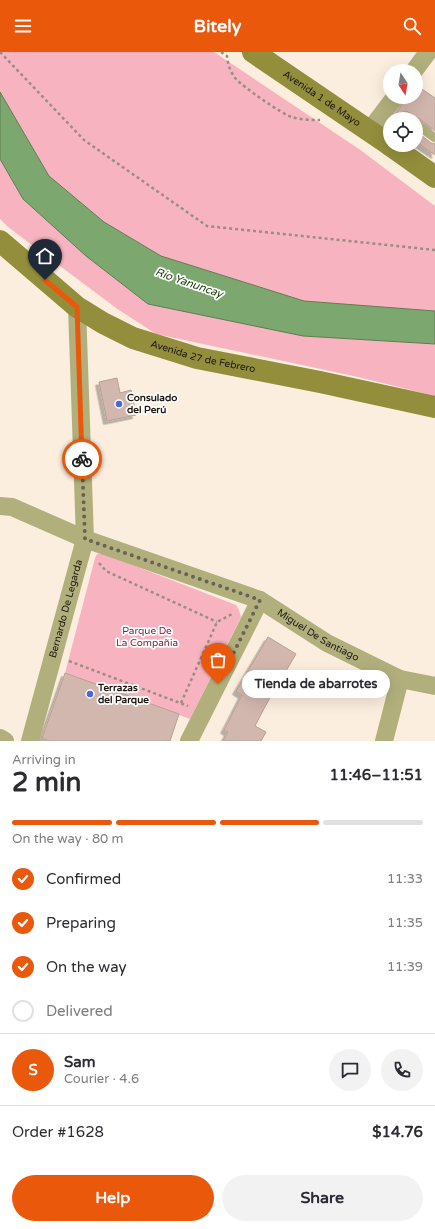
<!DOCTYPE html>
<html lang="en">
<head>
<meta charset="utf-8">
<style>
  :root { --surface:#fff; --page:#f2f2f3; --text:#2b2b33; --muted:#7c7c81; --line:#e1e1e2; --accent:#ea580c }
  body { margin:0; font-family:"Varela Round",sans-serif; background:var(--page); color:var(--text); height:100vh; display:flex; flex-direction:column; font-size:15px; white-space:nowrap }
  * { box-sizing:border-box; margin:0 }
  p { font-size:13px; color:var(--muted) }
  .icon { flex:none; width:22px; height:22px; fill:none; stroke:currentColor; stroke-width:2; stroke-linecap:round; stroke-linejoin:round }
  .map { position:relative; height:689px; overflow:hidden }
  .panel { display:flex; flex-direction:column; background:var(--surface); flex:1 }
  .panel>* { flex:none }
  .needle { width:26px; rotate:168deg }
  .tools { position:absolute; left:383px; top:12px; display:grid; gap:8px }
  .tools a { display:grid; place-items:center; width:40px; height:40px; border-radius:50%; background:var(--surface); box-shadow:0 4px 16px #0002; font-size:20px }
  .pin { position:absolute; display:grid; place-items:center; width:34px; height:34px; color:#fff; margin:-41px -17px; border-radius:50% 50% 50% 0; rotate:-45deg; box-shadow:0 0 4px #0007 }
  .pin .icon { rotate:45deg }
  .courier { position:absolute; display:grid; place-items:center; width:40px; height:40px; margin:-20px; border:3px solid #ea580c; border-radius:50%; background:#fff; color:#222; box-shadow:0 1px 5px #0007 }
  .bubble { position:absolute; height:28px; border-radius:14px; background:var(--surface); box-shadow:0 4px 16px #0002; font-size:13px; font-weight:700; line-height:28px; text-align:center }
  .head em { font-style:normal; font-weight:700 }
  .head div { display:flex; flex-direction:column-reverse }
  .head { display:flex; align-items:center; justify-content:space-between; height:68px; padding:0 12px }
  h1 { font-size:26px; font-weight:700; line-height:30px }
  .bar { display:grid; grid-template-columns:repeat(4,1fr); gap:6px 4px; align-content:center; height:48px; padding:0 12px }
  .bar i { height:5px; border-radius:3px; background:var(--line) }
  .bar .current { background:var(--accent) }
  .bar p { grid-column:span 4 }
  .line { display:flex; align-items:center; gap:10px; padding:0 12px; border-top:1px solid var(--line) }
  .line div { flex:1 }
  .round { display:grid; place-items:center; flex:none; width:42px; height:42px; border-radius:21px; background:var(--page) }
  ol { padding:0 12px; list-style:none }
  li { display:flex; align-items:center; gap:12px; height:44px }
  li p { margin-inline-start:auto }
  li .icon { padding:4px; border-radius:50%; background:var(--accent); color:#fff; stroke-width:4 }
  li:last-child { color:var(--muted) }
  li i { width:22px; height:22px; border:2px solid var(--line); border-radius:50% }
  .cta { display:flex; gap:8px; margin-top:auto; padding:8px 12px }
  .cta a { flex:1; height:46px; border-radius:24px; background:var(--accent); color:#fff; font-size:16px; font-weight:700; line-height:46px; text-align:center }
  .cta a+a { background:var(--page); color:var(--text) }
  header { display:flex; justify-content:space-between; align-items:center; height:52px; padding:0 12px; background:var(--accent); color:#fff; font-size:18px; font-weight:700 }
  .map>svg:first-child { display:block }
  .green { fill:#f7b4c0 }
  .water { fill:#7ca86f; stroke:#5f7c52 }
  .building { fill:#d2b7ae; stroke:#b99f96; filter:url(#shadow) }
  .lines { fill:none; stroke-linecap:round; stroke-linejoin:round }
  .path { stroke:#988e82; stroke-width:2.5; stroke-dasharray:3 3; stroke-linecap:butt }
  .lane { stroke:#b1af7c; stroke-width:9 }
  .street { stroke:#b1af7c; stroke-width:18 }
  .secondary { stroke:#938e3b; stroke-width:22 }
  .done { stroke:#6a6257; stroke-width:4; stroke-dasharray:0 7.2 }
  .route { stroke:#ea580c; stroke-width:5 }
  .poi-dot { fill:#4a68dc; stroke:#fff; stroke-width:1.5 }
  .labels { text-anchor:middle; dominant-baseline:central; stroke-width:3.5; stroke-linejoin:round; paint-order:stroke }
  .street-label { font-size:10px; fill:#1c160f; stroke:#fff }
  .poi-label { font-size:10px; font-weight:bold; fill:#1c160f; stroke:#fff; text-anchor:start }
  .park-label { font-size:10px; fill:#741b36; stroke:#fff }
  .water-label { font-size:11px; font-style:italic; fill:#143e01; stroke:#fff }
</style>
</head>
<body>
<header><svg class="icon" aria-label="menu" viewBox="0 0 24 24"><path d="M4 6h16M4 12h16M4 18h16"/></svg>Bitely<svg class="icon" aria-label="search" viewBox="0 0 24 24"><circle cx="10" cy="10" r="6"/><path d="M15 15l6 6"/></svg></header>
<div class="map">
<svg width="435" height="689" viewBox="0 0 435 689">
  <defs>
    <filter id="shadow"><feDropShadow dx="-3.5" dy="3.5" stdDeviation="0" flood-color="#0004"/></filter>
  </defs>
  <rect width="100%" height="100%" fill="#fceede"/>
  <!-- green -->
  <path class="green" d="M 0,0 L 214,0 L 359,97 L 435,154 L 435,259 L 304,249 L 161,204 L 104,170 L 49,124 L 0,40 Z
    M 0,107 L 23,147 L 303,284 L 435,292 L 435,344 L 358,325 L 156,282 L 116,256 L 8,175 L 0,167 Z
    M 102,501 L 236,553 L 239,558 L 241,565 L 190,667 L 65,621 L 95,506 L 97,502 Z"/>
  <!-- water -->
  <path class="water" d="M 0,40 L 49,124 L 104,170 L 161,204 L 304,249 L 435,259 L 435,292 L 303,284 L 148,252 L 86,204 L 23,147 L 0,107 Z"/>
  <!-- building -->
  <path class="building" d="M 416,33 L 435,46 L 435,79 L 420,67 L 414,66 L 412,62 L 406,59 L 400,61 L 399,67 L 392,67 L 403,51 L 406,45 L 416,45 Z
    M 416,79 L 431,91 L 435,92 L 435,103 L 416,90 Z
    M 117,326 L 120,341 L 131,338 L 136,363 L 107,369 L 99,330 Z
    M 268,585 L 296,602 L 267,651 L 255,674 L 266,680 L 261,689 L 223,689 L 228,680 L 224,678 L 242,643 L 236,639 Z
    M 65,621 L 179,662 L 170,689 L 49,689 L 42,686 Z"/>
  <g class="lines">
    <!-- path -->
    <path class="path" d="M 0,0 L 84,88 L 207,174 L 435,198
      M 221,0 L 227,4 C 228,12 230,20 236,27 C 242,34 283,63 292,65 C 301,68 311,68 320,68
      M 99,511 L 106,519 L 217,570
      M 69,609 L 188,654
      M 181,651 L 217,570 L 234,561"/>
    <!-- lane -->
    <path class="lane" d="M 405,65 L 408,67
      M 416,72 L 435,86"/>
    <!-- street -->
    <g class="street">
      <path d="M 414,19 L 428,0"/>
      <path d="M 370,78 L 395,45"/>
      <path id="s1" d="M 0,454 L 12,455 L 85,487 L 260,548 L 327,591 L 400,627 L 435,634"/>
      <path d="M 0,686 L 5,689"/>
      <path id="s2" d="M 30,689 L 85,487 L 77,255"/>
      <path d="M 189,689 L 260,548"/>
      <path d="M 384,689 L 400,627"/>
    </g>
    <!-- secondary -->
    <g class="secondary">
      <path id="s3" d="M 253,0 L 390,93"/>
      <path d="M 390,93 L 435,125"/>
      <path id="s4" d="M 0,189 L 77,255 L 103,271 L 133,286 L 197,306 L 320,330 L 435,355"/>
    </g>
  </g>
  <g class="lines">
    <!-- done -->
    <path class="done" d="M 82,407 L 85,487 L 260,548 L 218,632"/>
    <!-- route -->
    <path class="route" d="M 45,228 L 77,255 L 82,407"/>
  </g>
  <!-- markers -->
  <g class="poi-dot">
    <circle cx="119" cy="352" r="4"/>
    <circle cx="90" cy="642" r="4"/>
  </g>
  <g class="labels">
    <!-- street labels -->
    <g class="street-label">
      <text stroke="none"><textPath href="#s3" startOffset="83">Avenida 1 de Mayo</textPath></text>
      <text stroke="none"><textPath href="#s4" startOffset="238">Avenida 27 de Febrero</textPath></text>
      <text stroke="none"><textPath href="#s2" startOffset="137">Bernardo De Legarda</textPath></text>
      <text stroke="none"><textPath href="#s1" startOffset="345">Miguel De Santiago</textPath></text>
    </g>
    <!-- poi labels -->
    <g class="poi-label">
      <text x="127" y="346">Consulado<tspan x="127" dy="12">del Perú</tspan></text>
      <text x="98" y="636">Terrazas<tspan x="98" dy="12">del Parque</tspan></text>
    </g>
    <!-- park labels -->
    <g class="park-label">
      <text x="147" y="579">Parque De<tspan x="147" dy="12">La Compañia</tspan></text>
    </g>
    <!-- water labels -->
    <g class="water-label">
      <text transform="translate(189 231) rotate(19)">Río Yanuncay</text>
    </g>
  </g>
</svg>
<div class="tools">
<a><svg class="needle" viewBox="-14 -14 28 28"><path d="M0-13l5 13h-10z" fill="#e53935"/><path d="M0 13l5-13h-10z" fill="#7c7c81"/></svg></a>
<a><svg class="icon" aria-label="locate" viewBox="0 0 24 24"><circle cx="12" cy="12" r="6"/><path d="M12 2v4M12 18v4M2 12h4M18 12h4"/></svg></a>
</div>
<div class="pin" style="left:218px;top:632px;background:#ea580c"><svg class="icon" aria-label="bag" viewBox="0 0 24 24"><path d="M5 8h14l-1 12H6zM9 8a3 3 0 0 1 6 0"/></svg></div>
<div class="pin" style="left:45px;top:228px;background:#1f2937"><svg class="icon" aria-label="home" viewBox="0 0 24 24"><path d="M3 11l9-7 9 7M6 9v11h12V9"/></svg></div>
<div class="courier" style="left:82px;top:407px"><svg class="icon" aria-label="bike" viewBox="0 0 24 24"><circle cx="6" cy="16" r="4"/><circle cx="18" cy="16" r="4"/><path d="M6 16l4-8h5l3 8M10 8l3 8H6M13 5h3"/></svg></div>
<div class="bubble" style="left:242px;top:618px;width:148px">Tienda de abarrotes</div>
</div>
<section class="panel">
<div class="head"><div><h1>2 min</h1><p>Arriving in</p></div><em>11:46–11:51</em></div>
<div class="bar"><i class="current"></i><i class="current"></i><i class="current"></i><i></i><p>On the way · 80 m</p></div>
<ol>
<li><svg class="icon" aria-label="check" viewBox="0 0 24 24"><path d="M5 12l5 5 9-10"/></svg>Confirmed<p>11:33</p></li>
<li><svg class="icon" aria-label="check" viewBox="0 0 24 24"><path d="M5 12l5 5 9-10"/></svg>Preparing<p>11:35</p></li>
<li><svg class="icon" aria-label="check" viewBox="0 0 24 24"><path d="M5 12l5 5 9-10"/></svg>On the way<p>11:39</p></li>
<li><i></i>Delivered</li>
</ol>
<div class="line" style="height:72px"><b class="round" style="background:var(--accent);color:#fff">S</b><div><b>Sam</b><p>Courier · 4.6</p></div><a class="round"><svg class="icon" aria-label="chat" viewBox="0 0 24 24"><path d="M4 5h16v11H9l-5 4z"/></svg></a><a class="round"><svg class="icon" aria-label="phone" viewBox="0 0 24 24"><path d="M5 4h4l2 5-3 2q2 4 5 5l2-3 5 2v4C11 20 4 13 5 4z"/></svg></a></div>
<div class="line" style="height:52px"><div>Order #1628</div><b>$14.76</b></div>
<div class="cta"><a>Help</a><a>Share</a></div>
</section>
</body>
</html>
